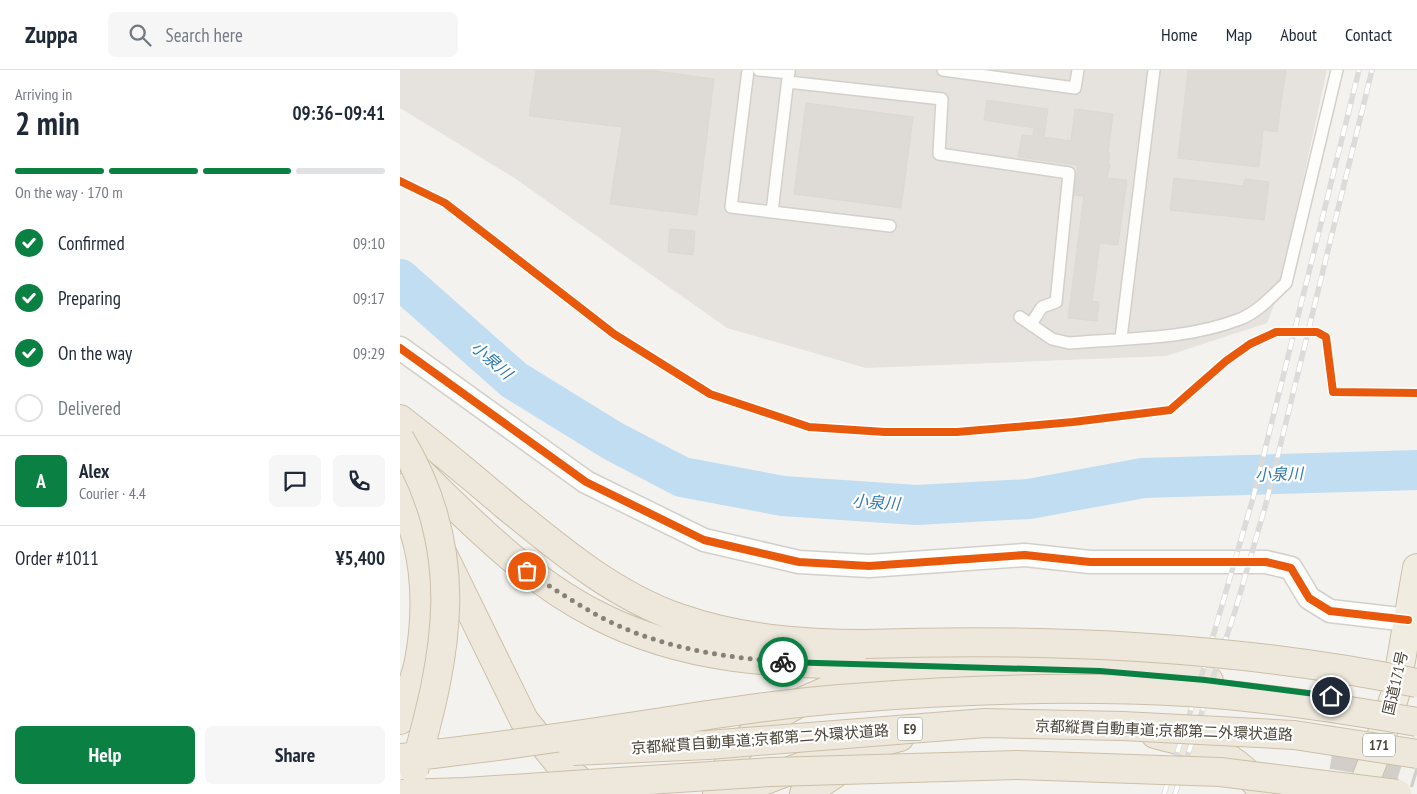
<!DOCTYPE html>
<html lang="en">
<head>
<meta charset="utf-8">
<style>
  :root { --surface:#fff; --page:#f6f6f7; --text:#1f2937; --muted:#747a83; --line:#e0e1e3; --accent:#0b8043 }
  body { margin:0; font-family:"PT Sans Narrow","Noto Sans JP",sans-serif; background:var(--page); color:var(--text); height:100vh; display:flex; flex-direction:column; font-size:19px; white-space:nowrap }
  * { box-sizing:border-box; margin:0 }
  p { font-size:16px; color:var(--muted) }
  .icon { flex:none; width:28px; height:28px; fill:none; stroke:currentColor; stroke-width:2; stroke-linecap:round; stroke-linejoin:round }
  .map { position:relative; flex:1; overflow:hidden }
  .sheet { display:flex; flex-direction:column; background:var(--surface); width:400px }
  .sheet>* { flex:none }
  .pin { position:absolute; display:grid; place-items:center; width:42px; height:42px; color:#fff; margin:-21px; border:2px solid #fff; border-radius:50%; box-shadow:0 1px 5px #0007 }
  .courier { position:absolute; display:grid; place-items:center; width:50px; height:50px; margin:-25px; border:4px solid #0b8043; border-radius:50%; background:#fff; color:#222; box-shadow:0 1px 6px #0007 }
  .head em { font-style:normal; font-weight:700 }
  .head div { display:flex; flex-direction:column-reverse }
  .head { display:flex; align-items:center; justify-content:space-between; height:85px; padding:0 15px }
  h1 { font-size:32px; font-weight:700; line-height:38px }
  .bar { display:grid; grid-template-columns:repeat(4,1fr); gap:8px 5px; align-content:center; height:60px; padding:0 15px }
  .bar i { height:6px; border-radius:4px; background:var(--line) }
  .bar .current { background:var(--accent) }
  .bar p { grid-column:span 4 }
  .line { display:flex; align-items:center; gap:12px; padding:0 15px; border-top:1px solid var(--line) }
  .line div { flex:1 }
  .round { display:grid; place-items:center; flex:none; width:52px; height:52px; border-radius:8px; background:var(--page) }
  ol { padding:0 15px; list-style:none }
  li { display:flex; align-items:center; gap:15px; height:55px }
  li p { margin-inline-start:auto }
  li .icon { padding:5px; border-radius:50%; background:var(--accent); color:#fff; stroke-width:4 }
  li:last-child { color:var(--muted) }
  li i { width:28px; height:28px; border:2px solid var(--line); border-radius:50% }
  .cta { display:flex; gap:10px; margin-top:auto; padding:10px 15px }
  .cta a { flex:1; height:58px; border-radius:8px; background:var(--accent); color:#fff; font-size:20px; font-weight:700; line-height:58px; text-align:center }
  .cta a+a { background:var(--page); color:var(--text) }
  header { display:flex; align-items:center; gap:30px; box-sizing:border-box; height:70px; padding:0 25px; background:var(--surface); border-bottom:1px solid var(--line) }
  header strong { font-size:24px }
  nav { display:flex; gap:28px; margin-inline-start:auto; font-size:18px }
  .search { width:350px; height:45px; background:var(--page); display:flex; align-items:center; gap:12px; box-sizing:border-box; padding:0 18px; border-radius:8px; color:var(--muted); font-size:19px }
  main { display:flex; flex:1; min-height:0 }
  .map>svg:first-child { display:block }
  .industrial { fill:#e6e2de }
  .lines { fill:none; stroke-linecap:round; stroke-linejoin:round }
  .river { stroke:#c0ddf1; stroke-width:40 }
  .building { fill:#dedbd6; stroke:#dcd9d4 }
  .motorway-tunnel { stroke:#d2cfca; stroke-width:28; stroke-dasharray:28 14; stroke-linecap:butt }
  .service-casing { stroke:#d2d0cb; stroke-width:14 }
  .minor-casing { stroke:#d2d0cb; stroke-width:25 }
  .trunk-casing { stroke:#ccbfa9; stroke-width:30 }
  .motorway-casing { stroke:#ccbfa9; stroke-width:30 }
  .service { stroke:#fdfdfc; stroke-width:11 }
  .minor { stroke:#fdfdfc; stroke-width:22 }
  .trunk { stroke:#f0ece0; stroke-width:28 }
  .motorway { stroke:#ede8db; stroke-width:28 }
  .rail-casing { stroke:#dbdbda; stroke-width:5.5 }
  .rail { stroke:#fff; stroke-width:4; stroke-dasharray:11; stroke-linecap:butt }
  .motorway-bridge-casing { stroke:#ccbfa9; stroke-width:30; stroke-linecap:butt }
  .motorway-bridge { stroke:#ede8db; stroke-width:28 }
  .cycleway-casing { stroke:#fff; stroke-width:11 }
  .cycleway { stroke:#e8590c; stroke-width:8 }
  .done { stroke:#868178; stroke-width:5; stroke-dasharray:0 9 }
  .route { stroke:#0b8043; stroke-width:6 }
  .labels { text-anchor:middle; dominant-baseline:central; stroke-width:4.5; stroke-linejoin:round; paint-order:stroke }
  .shield { fill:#fff; stroke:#817c74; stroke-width:1 }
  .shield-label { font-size:14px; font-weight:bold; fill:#4b4439 }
  .street-label { font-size:15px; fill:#4b4439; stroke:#fff }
  .water-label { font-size:16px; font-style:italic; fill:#2e7ab2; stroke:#fff }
</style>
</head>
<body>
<header>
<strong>Zuppa</strong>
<div class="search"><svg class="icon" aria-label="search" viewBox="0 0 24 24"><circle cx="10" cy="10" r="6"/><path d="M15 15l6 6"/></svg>Search here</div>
<nav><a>Home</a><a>Map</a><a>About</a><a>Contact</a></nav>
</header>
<main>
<section class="sheet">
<div class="head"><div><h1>2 min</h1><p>Arriving in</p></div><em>09:36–09:41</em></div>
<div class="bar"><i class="current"></i><i class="current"></i><i class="current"></i><i></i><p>On the way · 170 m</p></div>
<ol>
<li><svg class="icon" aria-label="check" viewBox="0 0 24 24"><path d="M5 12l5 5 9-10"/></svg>Confirmed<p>09:10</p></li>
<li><svg class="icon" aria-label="check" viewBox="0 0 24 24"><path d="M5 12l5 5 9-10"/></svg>Preparing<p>09:17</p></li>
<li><svg class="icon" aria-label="check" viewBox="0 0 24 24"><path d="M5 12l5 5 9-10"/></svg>On the way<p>09:29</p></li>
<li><i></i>Delivered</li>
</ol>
<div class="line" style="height:90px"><b class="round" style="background:var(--accent);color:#fff">A</b><div><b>Alex</b><p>Courier · 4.4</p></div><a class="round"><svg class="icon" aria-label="chat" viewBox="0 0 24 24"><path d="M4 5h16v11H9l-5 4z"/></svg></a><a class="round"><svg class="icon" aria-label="phone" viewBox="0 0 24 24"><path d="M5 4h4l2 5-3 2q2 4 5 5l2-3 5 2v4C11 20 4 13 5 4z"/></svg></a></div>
<div class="line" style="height:65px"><div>Order #1011</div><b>¥5,400</b></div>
<div class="cta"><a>Help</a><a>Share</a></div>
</section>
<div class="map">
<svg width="1017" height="724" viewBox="0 0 1017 724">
  <rect width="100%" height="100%" fill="#f4f2ee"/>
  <!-- industrial -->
  <path class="industrial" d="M 0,0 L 927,0 L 878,225 L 867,253 L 766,286 L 466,298 L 327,258 L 113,107 L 0,38 Z"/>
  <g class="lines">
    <!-- river -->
    <path class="river" d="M 0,209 L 114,310 L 213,371 L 282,407 L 383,426 L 516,435 L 629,429 L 743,408 L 1017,400"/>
  </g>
  <!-- building -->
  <path class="building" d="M 136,0 L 249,0 L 314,9 L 297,145 L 210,134 L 222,57 L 129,46 Z
    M 788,0 L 886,0 L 877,62 L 863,60 L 859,97 L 778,88 Z
    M 587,30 L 648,39 L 644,67 L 671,71 L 675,39 L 713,44 L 708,83 L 710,83 L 708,94 L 710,94 L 707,108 L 727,110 L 718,175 L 700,173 L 692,231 L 699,232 L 697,251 L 668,248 L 684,126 L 674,125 L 678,95 L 618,87 L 622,65 L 633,66 L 634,58 L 584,50 Z
    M 406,33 L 513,47 L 501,138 L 394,124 Z
    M 774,108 L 843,116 L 845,109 L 869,112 L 864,150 L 770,140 Z
    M 270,159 L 295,161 L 293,185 L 268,182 Z"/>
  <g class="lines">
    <!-- motorway-tunnel -->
    <path class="motorway-tunnel" d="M 932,685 L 984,694 L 1017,704"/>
    <defs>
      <path id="service" d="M 348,0 L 331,137 L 372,142 L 389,0
        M 359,0 L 389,3
        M 543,0 L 675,18 L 678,0
        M 388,12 L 542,29 L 539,84 L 669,103 L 656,232 L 642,237 L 631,254
        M 372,142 L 490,156
        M 620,247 L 652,269 L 669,273 C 725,268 787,270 840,249 C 858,242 872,226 886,213 L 937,0
        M 721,268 L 754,0"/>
      <path id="minor" d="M 0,278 L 186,412 L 304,470 L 399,492 L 469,496 L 625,485 L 690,492 L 866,492 L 891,498 L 909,528 L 930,541 L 1008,550"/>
      <path id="trunk" d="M 960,724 L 973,691 L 995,625 L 1017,498"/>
      <path id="motorway" d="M 0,349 C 36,377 71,406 105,435 C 159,479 213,525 279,548 C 339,569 402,574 465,574
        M 14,396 C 70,451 126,509 197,545 C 295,596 396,593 504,596 C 606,598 707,599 809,611
        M 0,418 L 30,458 L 124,650 L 162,697 L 189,718 L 199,722
        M 0,650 C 6,631 15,611 19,591 C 28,543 27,487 7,442
        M 755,664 C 803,677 835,680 864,724
        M 317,724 C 322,707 329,689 341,676 C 374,638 434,615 480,604
        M 318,724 L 341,719 L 435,684 L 500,667
        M 404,724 L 448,695"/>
    </defs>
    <!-- service casing -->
    <use href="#service" class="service-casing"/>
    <!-- minor casing -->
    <use href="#minor" class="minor-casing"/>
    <!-- trunk casing -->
    <use href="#trunk" class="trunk-casing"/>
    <!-- motorway casing -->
    <use href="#motorway" class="motorway-casing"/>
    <!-- service -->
    <use href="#service" class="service"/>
    <!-- minor -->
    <use href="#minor" class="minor"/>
    <!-- trunk -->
    <use href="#trunk" class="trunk"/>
    <!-- motorway -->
    <use href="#motorway" class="motorway"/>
    <defs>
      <path id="rail" d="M 764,724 L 801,608 L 853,428 L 959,0
        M 775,724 L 836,538 L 867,430 L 972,0"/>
    </defs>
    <!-- rail casing -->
    <use href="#rail" class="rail-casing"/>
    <!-- rail -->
    <use href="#rail" class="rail"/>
    <defs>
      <path id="motorway-bridge" d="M 0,369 C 68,483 48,581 14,700
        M 465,574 C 650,568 835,576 1017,613
        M 173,681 L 308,675 L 585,653 L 723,656 L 894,665 L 1017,684
        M 0,688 C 77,679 153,669 229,657 C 304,646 379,633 454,628 C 564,619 677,616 788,622 C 865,627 941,639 1017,652
        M 1,724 L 65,722 L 371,702 L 617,695 L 820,702 L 997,724"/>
    </defs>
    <!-- motorway-bridge casing -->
    <use href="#motorway-bridge" class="motorway-bridge-casing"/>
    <!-- motorway-bridge -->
    <use href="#motorway-bridge" class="motorway-bridge"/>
    <defs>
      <path id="cycleway" d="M 0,111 L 45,133 L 214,264 L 310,324 L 409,357 L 485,362 L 557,362 L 673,352 L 770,340 L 826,291 L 850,274 L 876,262 L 917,262 L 926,267 L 933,322 L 1017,323
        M 0,278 L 186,412 L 304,470 L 399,492 L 469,496 L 625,485 L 690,492 L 866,492 L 891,498 L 909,528 L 930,541 L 1008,550"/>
    </defs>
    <!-- cycleway casing -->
    <use href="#cycleway" class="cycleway-casing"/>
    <!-- cycleway -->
    <use href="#cycleway" class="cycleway"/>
  </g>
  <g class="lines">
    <!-- done -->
    <path class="done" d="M 127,501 C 149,516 172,531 195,544 C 252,576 319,587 383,592"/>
    <!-- route -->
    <path class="route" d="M 383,592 L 700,601 L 805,610 L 931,626"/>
  </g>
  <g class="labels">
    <!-- shield labels -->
    <g class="shield">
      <rect x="497.5" y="647.5" width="25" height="23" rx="4"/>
      <rect x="963" y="663.5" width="32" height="23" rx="4"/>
    </g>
    <g class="shield-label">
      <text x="510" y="659">E9</text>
      <text x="979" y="675">171</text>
    </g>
    <!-- street labels -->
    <g class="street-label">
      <text transform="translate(995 613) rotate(-77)">国道171号</text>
      <text transform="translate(764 660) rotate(2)">京都縦貫自動車道;京都第二外環状道路</text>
      <text transform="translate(360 669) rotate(-4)">京都縦貫自動車道;京都第二外環状道路</text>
    </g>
    <!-- water labels -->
    <g class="water-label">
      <text transform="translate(92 290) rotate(41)">小泉川</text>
      <text transform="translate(879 404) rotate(-2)">小泉川</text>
      <text transform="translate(476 432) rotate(4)">小泉川</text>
    </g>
  </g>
</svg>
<div class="pin" style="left:127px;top:501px;background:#ea580c"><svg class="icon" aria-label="bag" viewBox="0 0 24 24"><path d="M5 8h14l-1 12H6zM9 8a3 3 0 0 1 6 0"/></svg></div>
<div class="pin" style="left:931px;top:626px;background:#1f2937"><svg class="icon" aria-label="home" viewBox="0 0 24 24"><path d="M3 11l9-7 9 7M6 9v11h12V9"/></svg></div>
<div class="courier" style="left:383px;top:592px"><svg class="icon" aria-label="bike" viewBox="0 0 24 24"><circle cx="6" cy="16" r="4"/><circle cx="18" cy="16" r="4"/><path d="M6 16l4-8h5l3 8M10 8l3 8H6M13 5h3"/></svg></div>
</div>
</main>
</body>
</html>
